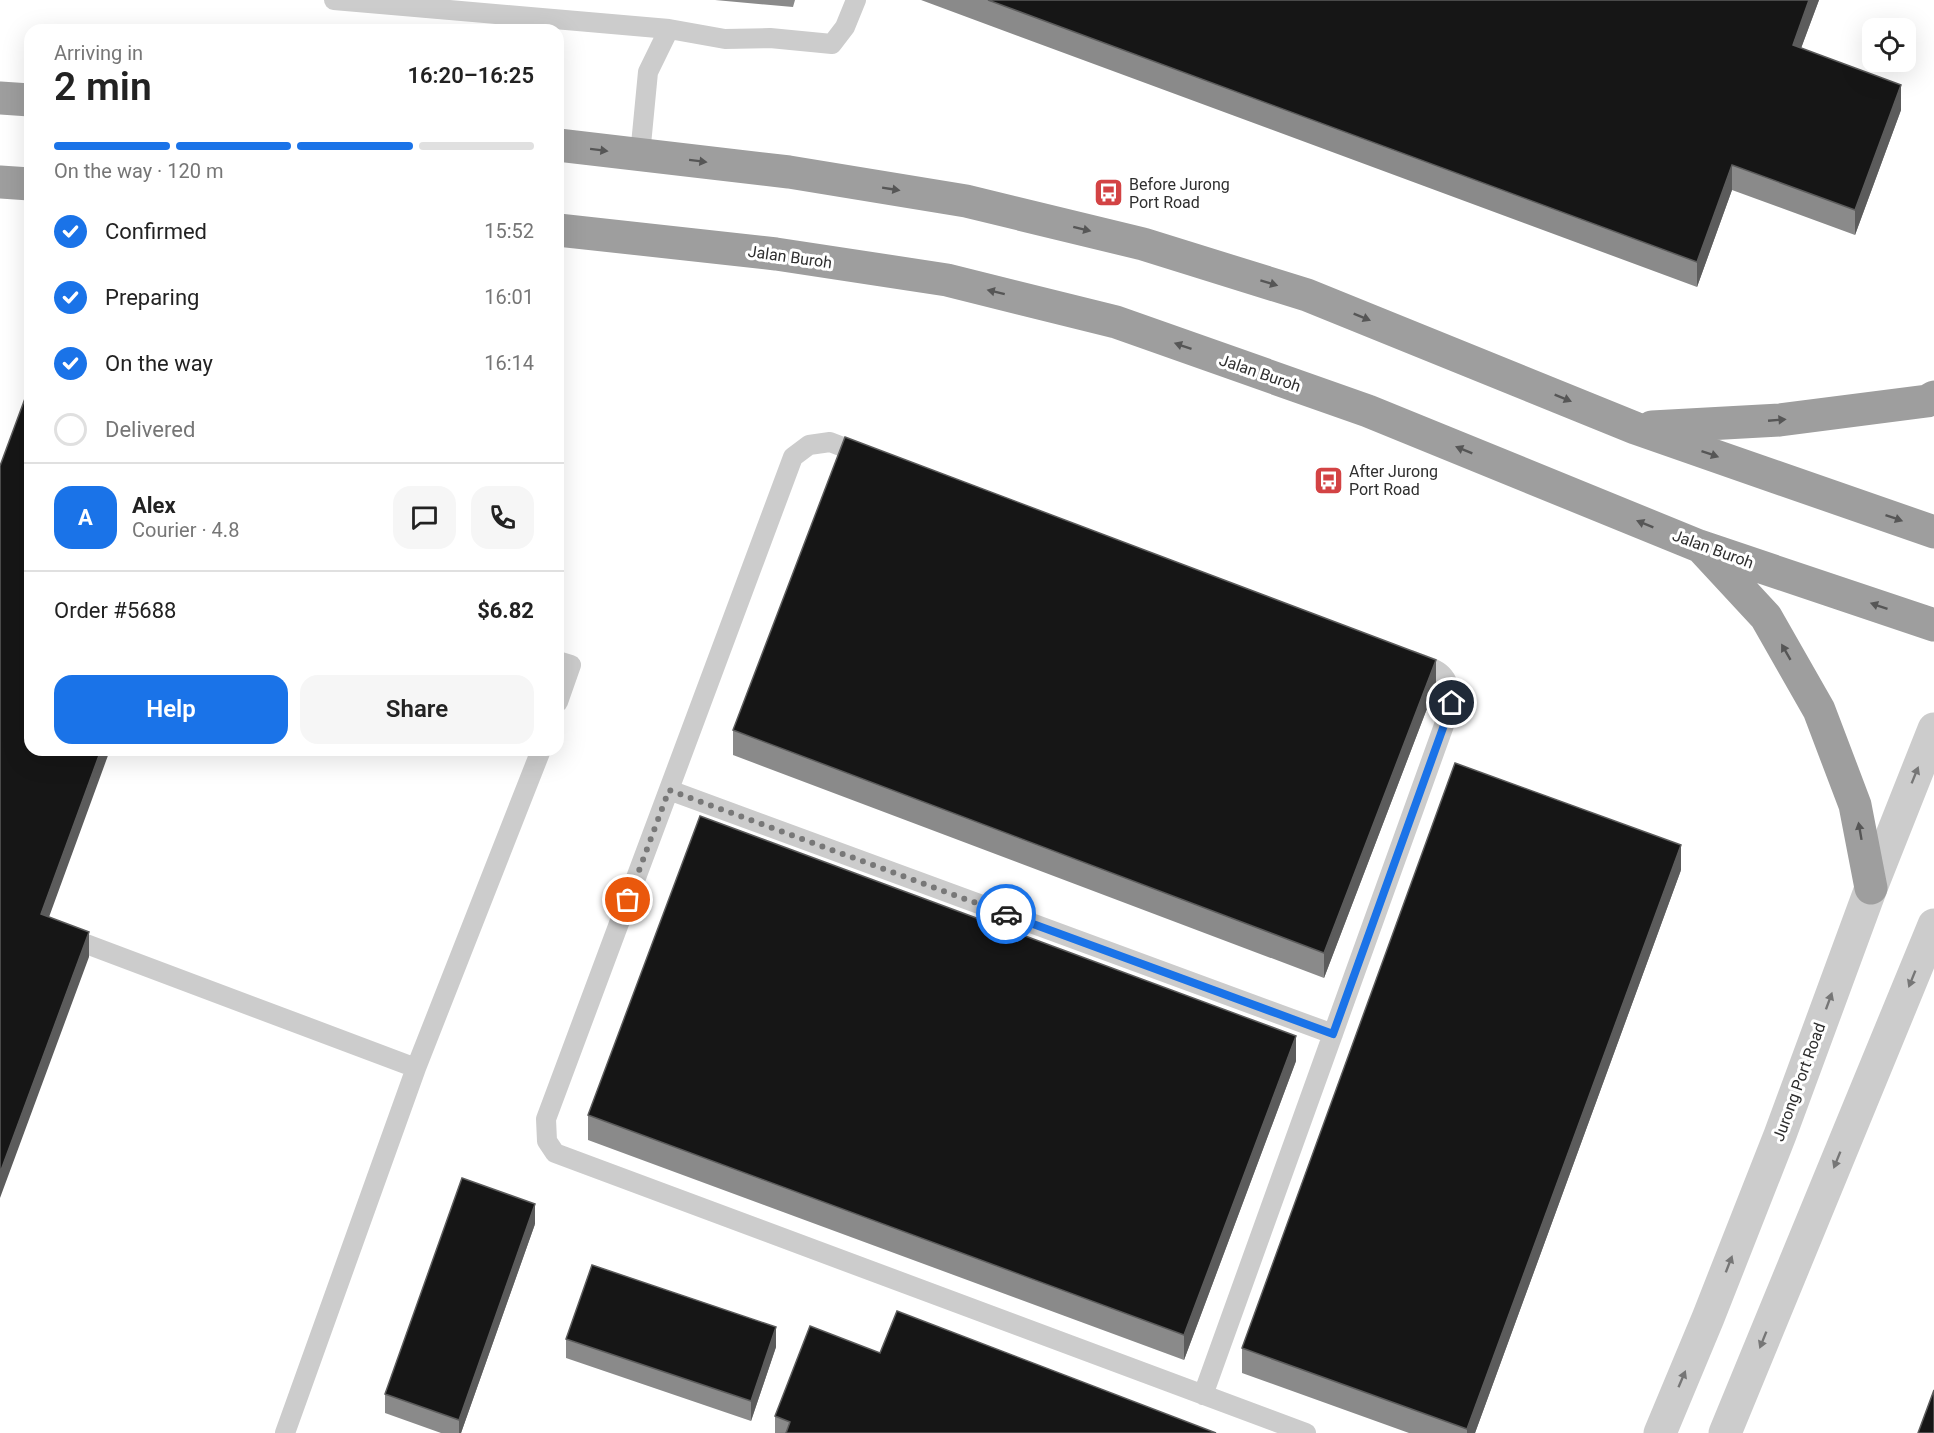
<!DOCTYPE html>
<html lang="en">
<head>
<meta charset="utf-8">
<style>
  :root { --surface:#fff; --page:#f6f6f6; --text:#222; --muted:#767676; --line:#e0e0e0; --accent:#1a73e8 }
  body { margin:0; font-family:Roboto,sans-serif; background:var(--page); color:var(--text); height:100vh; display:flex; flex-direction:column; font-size:22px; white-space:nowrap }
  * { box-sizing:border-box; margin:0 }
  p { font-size:20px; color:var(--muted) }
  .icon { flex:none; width:33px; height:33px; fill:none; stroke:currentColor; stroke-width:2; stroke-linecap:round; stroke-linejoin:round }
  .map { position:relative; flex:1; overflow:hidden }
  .details { position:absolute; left:24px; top:24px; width:540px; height:732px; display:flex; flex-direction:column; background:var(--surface); border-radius:18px; box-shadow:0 6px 24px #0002 }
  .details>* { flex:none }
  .fabs { position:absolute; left:1862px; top:18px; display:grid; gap:12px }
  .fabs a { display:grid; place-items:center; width:54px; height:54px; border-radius:12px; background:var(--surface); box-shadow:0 6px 24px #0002; font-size:30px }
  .pin { position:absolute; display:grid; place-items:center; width:51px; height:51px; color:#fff; margin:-26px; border:3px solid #fff; border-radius:50%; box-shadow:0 2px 6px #0007 }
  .courier { position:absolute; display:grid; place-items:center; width:60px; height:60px; margin:-30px; border:4px solid #1a73e8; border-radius:50%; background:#fff; color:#222; box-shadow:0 2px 8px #0007 }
  .head em { font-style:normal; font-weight:600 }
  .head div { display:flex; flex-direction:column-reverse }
  .head { display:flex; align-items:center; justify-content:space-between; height:102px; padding:0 30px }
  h1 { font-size:39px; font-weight:600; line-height:45px }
  .bar { display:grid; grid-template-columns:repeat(4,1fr); gap:9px 6px; align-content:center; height:72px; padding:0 30px }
  .bar i { height:8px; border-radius:4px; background:var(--line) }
  .bar .current { background:var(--accent) }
  .bar p { grid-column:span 4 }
  .line { display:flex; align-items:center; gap:15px; padding:0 30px; border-top:2px solid var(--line) }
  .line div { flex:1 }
  .round { display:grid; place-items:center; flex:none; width:63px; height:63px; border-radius:18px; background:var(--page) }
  ol { padding:0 30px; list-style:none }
  li { display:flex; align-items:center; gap:18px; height:66px }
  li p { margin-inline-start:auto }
  li .icon { padding:6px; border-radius:50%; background:var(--accent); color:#fff; stroke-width:4 }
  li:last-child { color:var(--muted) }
  li i { width:33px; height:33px; border:3px solid var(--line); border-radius:50% }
  .button { display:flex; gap:12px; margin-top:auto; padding:12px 30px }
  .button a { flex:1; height:69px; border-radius:18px; background:var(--accent); color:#fff; font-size:24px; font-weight:600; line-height:69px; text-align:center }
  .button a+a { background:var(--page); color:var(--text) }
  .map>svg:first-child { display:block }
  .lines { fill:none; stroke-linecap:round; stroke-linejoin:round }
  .service { stroke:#ccc; stroke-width:20 }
  .minor { stroke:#ccc; stroke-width:33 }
  .trunk { stroke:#9e9e9e; stroke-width:33 }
  .wall { fill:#8a8a8a }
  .shaded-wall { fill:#5c5c5c }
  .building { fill:#161616; stroke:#5c5c5c; stroke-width:1.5 }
  .oneway { fill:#565656 }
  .oneway2 { fill:#767676 }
  .done { stroke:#787878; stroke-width:6; stroke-dasharray:0 10.8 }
  .route { stroke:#1a73e8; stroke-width:8 }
  .labels { text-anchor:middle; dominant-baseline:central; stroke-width:6; stroke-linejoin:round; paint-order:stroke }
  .poi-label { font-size:16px; fill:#2f2f2f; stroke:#fff; text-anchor:start }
  .street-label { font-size:16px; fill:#2f2f2f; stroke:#fff }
</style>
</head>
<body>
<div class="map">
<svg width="1934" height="1433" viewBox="0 0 1934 1433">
  <rect width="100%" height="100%" fill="#fff"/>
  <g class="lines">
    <!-- service -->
    <path class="service" d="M 334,0 L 669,29 L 725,39 L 770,38 L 832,44 L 845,27 L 856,0
      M 640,155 L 648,72 L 669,29
      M 866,456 L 830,442 L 809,445 L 793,457 L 546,1119 L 547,1141 L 555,1153 L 1306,1433
      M 558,661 L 571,665 L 558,702
      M 669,790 L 1333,1034
      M 65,936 L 416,1068
      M 1203,1395 L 1452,703 C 1449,671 1438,670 1410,660
      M 285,1433 L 416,1068 L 541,750"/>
    <!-- minor -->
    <path class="minor" d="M 1660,1433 L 1708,1318 L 1780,1135 L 1871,888 L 1934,729
      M 1725,1433 L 1934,925"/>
    <!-- trunk -->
    <path class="trunk" d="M 0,98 L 30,100
      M 558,145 L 789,172 L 966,201 L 1143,244 L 1307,295 L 1635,428 L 1934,532
      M 0,182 L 30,184
      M 558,230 L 776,254 L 947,280 L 1116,322 L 1368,411 L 1699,546 L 1934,625
      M 1652,427 L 1780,420 L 1927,401 L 1934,397
      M 1703,549 L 1766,617 L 1819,710 L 1855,805 L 1871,888"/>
  </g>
  <!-- wall -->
  <path class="wall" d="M 715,0 L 795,0 L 793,7 Z
    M 921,0 L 1819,0 L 1801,48 L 1901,110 L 1855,235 L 1732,190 L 1697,287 Z
    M 1436,685 L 1324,978 L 733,755 L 733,730 Z
    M 1681,870 L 1475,1433 L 1409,1433 L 1242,1373 L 1242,1348 Z
    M 1296,1061 L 1184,1360 L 588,1140 L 588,1115 Z
    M 535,1224 L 461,1433 L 441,1433 L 385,1413 L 385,1394 Z
    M 566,1339 L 776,1347 L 751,1421 L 566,1358 Z
    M 880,1353 L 1216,1433 L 775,1433 L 775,1416 Z"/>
  <!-- shaded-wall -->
  <path class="shaded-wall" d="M 1809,0 L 1819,0 L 1793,70 L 1793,45 Z
    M 1901,85 L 1901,110 L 1855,235 L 1855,210 Z
    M 1732,165 L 1732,190 L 1697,287 L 1697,262 Z
    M 1436,660 L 1436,685 L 1324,978 L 1324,953 Z
    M 101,750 L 110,750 L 41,939 L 41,914 Z
    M 1681,845 L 1681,870 L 1475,1433 L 1467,1433 L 1467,1429 Z
    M 89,932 L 89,957 L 0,1198 L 0,1173 Z
    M 1296,1036 L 1296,1061 L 1184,1360 L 1184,1335 Z
    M 535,1204 L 535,1224 L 461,1433 L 459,1433 L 459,1420 Z
    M 776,1327 L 776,1347 L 751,1421 L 751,1401 Z"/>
  <!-- building -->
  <path class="building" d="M 988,0 L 1809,0 L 1793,45 L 1901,85 L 1855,210 L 1732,165 L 1697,262 Z
    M 30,385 L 30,750 L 101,750 L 41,914 L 89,932 L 0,1173 L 0,466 Z
    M 845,437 L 1436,660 L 1324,953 L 733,730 Z
    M 1455,763 L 1681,845 L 1467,1429 L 1242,1348 Z
    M 700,816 L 1296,1036 L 1184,1335 L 588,1115 Z
    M 462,1178 L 535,1204 L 459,1420 L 385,1394 Z
    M 592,1265 L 776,1327 L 751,1401 L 566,1339 Z
    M 897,1311 L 1216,1433 L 786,1433 L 790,1422 L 775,1416 L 810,1326 L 880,1353 Z
    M 1934,1390 L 1934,1433 L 1918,1433 Z"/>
  <!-- one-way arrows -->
  <defs><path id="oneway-solid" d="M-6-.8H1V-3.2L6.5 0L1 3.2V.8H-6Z" transform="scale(1.5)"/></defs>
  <g class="oneway">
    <use href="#oneway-solid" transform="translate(599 150) rotate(7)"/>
    <use href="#oneway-solid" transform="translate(698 161) rotate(7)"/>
    <use href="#oneway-solid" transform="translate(891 189) rotate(9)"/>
    <use href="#oneway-solid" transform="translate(1082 229) rotate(14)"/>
    <use href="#oneway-solid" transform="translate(1269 283) rotate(17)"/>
    <use href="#oneway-solid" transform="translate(996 292) rotate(-166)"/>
    <use href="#oneway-solid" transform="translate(1362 317) rotate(22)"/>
    <use href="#oneway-solid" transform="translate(1183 346) rotate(-161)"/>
    <use href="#oneway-solid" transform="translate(1563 398) rotate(22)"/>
    <use href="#oneway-solid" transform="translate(1777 420) rotate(-5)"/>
    <use href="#oneway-solid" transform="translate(1464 450) rotate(-158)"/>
    <use href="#oneway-solid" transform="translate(1710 454) rotate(19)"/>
    <use href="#oneway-solid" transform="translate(1894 518) rotate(19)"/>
    <use href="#oneway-solid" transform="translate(1645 524) rotate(-158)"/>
    <use href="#oneway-solid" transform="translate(1879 606) rotate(-161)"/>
    <use href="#oneway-solid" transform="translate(1786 652) rotate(-120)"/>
    <use href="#oneway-solid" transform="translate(1860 831) rotate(-100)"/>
  </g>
  <g class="oneway2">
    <use href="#oneway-solid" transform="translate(1915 775) rotate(-68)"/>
    <use href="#oneway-solid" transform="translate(1912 979) rotate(112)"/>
    <use href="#oneway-solid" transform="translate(1829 1001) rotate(-70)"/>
    <use href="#oneway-solid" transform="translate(1837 1160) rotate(112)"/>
    <use href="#oneway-solid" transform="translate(1729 1264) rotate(-69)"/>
    <use href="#oneway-solid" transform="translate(1763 1340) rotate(112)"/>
    <use href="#oneway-solid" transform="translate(1682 1379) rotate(-67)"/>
  </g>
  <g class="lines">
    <!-- done -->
    <path class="done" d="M 628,900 L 669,790 L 1006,914"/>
    <!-- route -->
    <path class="route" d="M 1006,914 L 1333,1034 L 1452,703"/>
  </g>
  <!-- icons -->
  <defs>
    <symbol id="bus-square" viewBox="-11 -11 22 22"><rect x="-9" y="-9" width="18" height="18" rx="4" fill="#d34344" stroke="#fff"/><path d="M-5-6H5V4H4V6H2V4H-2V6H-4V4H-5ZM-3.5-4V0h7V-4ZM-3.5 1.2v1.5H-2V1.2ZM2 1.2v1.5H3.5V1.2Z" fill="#fff"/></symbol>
  </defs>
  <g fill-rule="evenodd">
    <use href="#bus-square" x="1092" y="176" width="33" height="33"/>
    <use href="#bus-square" x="1312" y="464" width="33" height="33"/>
  </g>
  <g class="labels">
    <!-- poi labels -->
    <g class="poi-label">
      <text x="1129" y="184">Before Jurong<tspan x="1129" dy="18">Port Road</tspan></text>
      <text x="1349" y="471">After Jurong<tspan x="1349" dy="18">Port Road</tspan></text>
    </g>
    <!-- street labels -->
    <g class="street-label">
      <text transform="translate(790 257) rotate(8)">Jalan Buroh</text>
      <text transform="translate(1260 373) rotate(19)">Jalan Buroh</text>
      <text transform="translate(1713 549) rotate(20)">Jalan Buroh</text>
      <text transform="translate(1799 1082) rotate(-70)">Jurong Port Road</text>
    </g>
  </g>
</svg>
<div class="fabs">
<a><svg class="icon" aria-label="locate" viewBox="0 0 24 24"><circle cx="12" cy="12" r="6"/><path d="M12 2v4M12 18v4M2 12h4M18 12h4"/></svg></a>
</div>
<div class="pin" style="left:628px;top:900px;background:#ea580c"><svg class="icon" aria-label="bag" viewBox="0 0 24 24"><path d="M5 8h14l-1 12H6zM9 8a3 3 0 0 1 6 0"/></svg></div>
<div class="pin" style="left:1452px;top:703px;background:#1f2937"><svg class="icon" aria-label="home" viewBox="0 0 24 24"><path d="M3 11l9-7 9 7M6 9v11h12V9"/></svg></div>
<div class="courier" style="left:1006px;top:914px"><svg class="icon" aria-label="car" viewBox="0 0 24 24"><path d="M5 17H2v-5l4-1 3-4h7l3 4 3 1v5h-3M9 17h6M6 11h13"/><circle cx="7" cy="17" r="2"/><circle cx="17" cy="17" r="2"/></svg></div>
<section class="details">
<div class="head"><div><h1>2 min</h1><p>Arriving in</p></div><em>16:20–16:25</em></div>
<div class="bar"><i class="current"></i><i class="current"></i><i class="current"></i><i></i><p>On the way · 120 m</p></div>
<ol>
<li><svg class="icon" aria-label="check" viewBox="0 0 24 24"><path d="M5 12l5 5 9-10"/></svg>Confirmed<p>15:52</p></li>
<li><svg class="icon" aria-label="check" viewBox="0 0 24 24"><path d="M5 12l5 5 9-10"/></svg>Preparing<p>16:01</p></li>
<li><svg class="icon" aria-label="check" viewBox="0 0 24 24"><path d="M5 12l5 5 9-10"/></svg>On the way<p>16:14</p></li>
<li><i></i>Delivered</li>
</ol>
<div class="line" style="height:108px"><b class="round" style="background:var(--accent);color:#fff">A</b><div><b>Alex</b><p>Courier · 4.8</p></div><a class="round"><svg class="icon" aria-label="chat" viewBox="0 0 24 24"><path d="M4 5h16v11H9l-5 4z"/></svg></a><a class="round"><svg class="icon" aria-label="phone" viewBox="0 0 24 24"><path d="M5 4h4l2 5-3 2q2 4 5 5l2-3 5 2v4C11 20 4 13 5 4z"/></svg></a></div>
<div class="line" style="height:78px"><div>Order #5688</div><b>$6.82</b></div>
<div class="button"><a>Help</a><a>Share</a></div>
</section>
</div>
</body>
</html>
